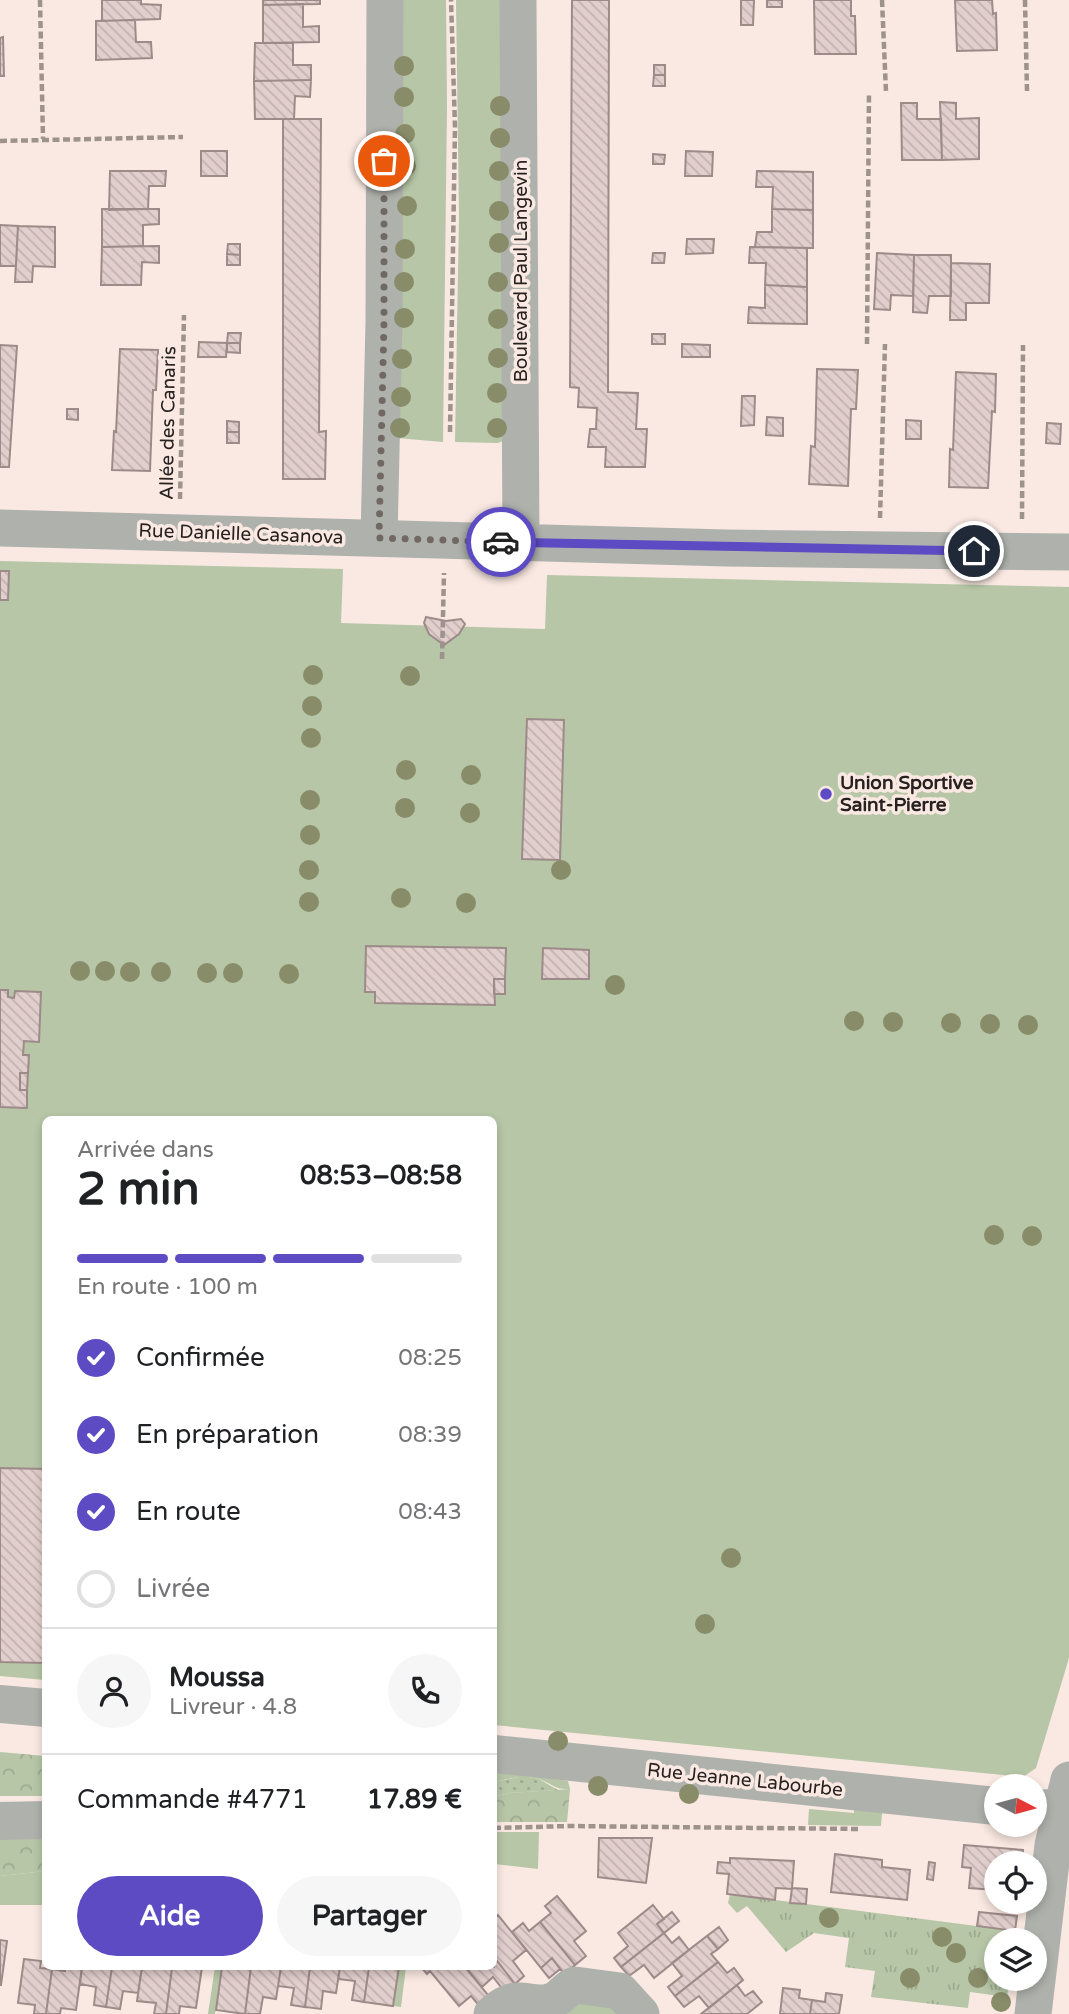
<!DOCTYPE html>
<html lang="fr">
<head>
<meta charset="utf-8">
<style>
  :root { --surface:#fff; --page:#f6f6f6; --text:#202124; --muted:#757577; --line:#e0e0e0; --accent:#5c4bc3 }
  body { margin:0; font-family:"Varela Round",sans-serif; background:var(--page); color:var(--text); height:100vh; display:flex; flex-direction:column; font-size:26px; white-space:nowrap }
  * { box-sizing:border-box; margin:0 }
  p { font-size:23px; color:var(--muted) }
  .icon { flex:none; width:38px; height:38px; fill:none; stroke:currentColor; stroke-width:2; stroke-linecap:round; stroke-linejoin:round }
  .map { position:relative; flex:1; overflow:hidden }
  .sheet { position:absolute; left:42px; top:1116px; width:455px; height:854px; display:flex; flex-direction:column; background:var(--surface); border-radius:10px; box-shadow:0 4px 10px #0003 }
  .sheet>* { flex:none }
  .needle { width:46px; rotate:96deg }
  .tools { position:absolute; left:984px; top:1774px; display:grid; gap:14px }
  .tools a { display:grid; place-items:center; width:63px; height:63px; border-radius:50%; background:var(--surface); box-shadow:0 4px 10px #0003; font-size:35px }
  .pin { position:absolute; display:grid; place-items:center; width:60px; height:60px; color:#fff; margin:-30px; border:4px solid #fff; border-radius:50%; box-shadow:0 2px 7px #0007 }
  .courier { position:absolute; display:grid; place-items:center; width:70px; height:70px; margin:-35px; border:5px solid #5c4bc3; border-radius:50%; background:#fff; color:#222; box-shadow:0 2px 9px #0007 }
  .summary em { font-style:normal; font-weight:700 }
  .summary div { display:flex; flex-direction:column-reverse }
  .summary { display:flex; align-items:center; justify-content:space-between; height:119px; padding:0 35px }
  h1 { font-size:46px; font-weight:700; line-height:52px }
  .bar { display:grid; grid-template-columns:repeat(4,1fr); gap:10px 7px; align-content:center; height:84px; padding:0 35px }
  .bar i { height:9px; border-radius:5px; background:var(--line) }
  .bar .current { background:var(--accent) }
  .bar p { grid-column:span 4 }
  .line { display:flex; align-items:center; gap:18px; padding:0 35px; border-top:2px solid var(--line) }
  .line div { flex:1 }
  .round { display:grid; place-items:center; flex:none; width:74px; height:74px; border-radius:37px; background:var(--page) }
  ol { padding:0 35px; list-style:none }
  li { display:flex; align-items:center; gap:21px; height:77px }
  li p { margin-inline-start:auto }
  li .icon { padding:7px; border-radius:50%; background:var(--accent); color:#fff; stroke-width:4 }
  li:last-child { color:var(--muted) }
  li i { width:38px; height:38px; border:4px solid var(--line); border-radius:50% }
  .cta { display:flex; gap:14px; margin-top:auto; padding:14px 35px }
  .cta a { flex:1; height:80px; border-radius:42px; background:var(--accent); color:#fff; font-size:28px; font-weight:700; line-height:80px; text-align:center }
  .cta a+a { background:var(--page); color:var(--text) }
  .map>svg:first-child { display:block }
  .grass { fill:#b6c6a6 }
  .forest { fill:url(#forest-crowns) }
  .park { fill:url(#park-tufts) }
  .garden { fill:url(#garden-dots) }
  .building { fill:url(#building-back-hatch); stroke:#9d8b89; stroke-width:2 }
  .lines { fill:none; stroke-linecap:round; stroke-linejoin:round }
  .path { stroke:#9e928d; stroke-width:4.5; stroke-dasharray:7 3.5; stroke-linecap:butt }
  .minor { stroke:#afb2ac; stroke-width:37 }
  .tertiary { stroke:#afb2ac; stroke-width:38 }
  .tree { fill:#888c69 }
  .done { stroke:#716763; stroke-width:7; stroke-dasharray:0 12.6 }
  .route { stroke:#5c4bc3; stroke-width:9 }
  .poi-dot { fill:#5c4bc3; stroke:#fae9e2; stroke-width:2.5 }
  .labels { text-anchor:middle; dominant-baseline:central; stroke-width:7; stroke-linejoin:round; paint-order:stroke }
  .street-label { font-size:19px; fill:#27211f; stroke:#fae9e2 }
  .poi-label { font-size:19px; font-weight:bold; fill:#27211f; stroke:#fae9e2; text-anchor:start }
</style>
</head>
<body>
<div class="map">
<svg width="1069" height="2014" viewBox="0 0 1069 2014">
  <defs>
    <pattern id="forest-crowns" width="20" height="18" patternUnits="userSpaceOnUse" patternTransform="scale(1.75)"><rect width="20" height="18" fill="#b6c6a6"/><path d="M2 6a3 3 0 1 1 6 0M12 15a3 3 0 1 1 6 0" fill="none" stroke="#9caa8e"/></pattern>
    <pattern id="park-tufts" width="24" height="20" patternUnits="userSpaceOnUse" patternTransform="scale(1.75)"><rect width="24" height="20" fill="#b6c6a6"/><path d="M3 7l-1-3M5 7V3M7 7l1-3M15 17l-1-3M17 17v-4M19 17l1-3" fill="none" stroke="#9caa8e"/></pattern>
    <pattern id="garden-dots" width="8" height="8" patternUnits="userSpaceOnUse" patternTransform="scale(1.75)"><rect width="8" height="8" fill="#b6c6a6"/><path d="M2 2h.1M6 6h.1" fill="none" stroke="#9caa8e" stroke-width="1.8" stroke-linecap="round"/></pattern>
    <pattern id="building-back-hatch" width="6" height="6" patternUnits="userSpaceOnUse" patternTransform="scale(1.75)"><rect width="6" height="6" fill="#e2cfcd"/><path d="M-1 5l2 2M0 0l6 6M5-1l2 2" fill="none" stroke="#c2b1b0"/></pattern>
  </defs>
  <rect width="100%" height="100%" fill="#fae9e2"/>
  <!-- grass -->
  <path class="grass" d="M 391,0 L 446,0 L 447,106 L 443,442 L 397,438 Z
    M 456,0 L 510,0 L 505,440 L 498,443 L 455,442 L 459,216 Z
    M 0,561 L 343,569 L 341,623 L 545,629 L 547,575 L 1069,587 L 1069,1658 L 1036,1768 L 1023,1777 L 494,1725 L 494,1120 L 46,1120 L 45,1680 L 0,1676 Z
    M 494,1768 L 568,1781 L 570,1789 C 555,1790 553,1784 539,1779 C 523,1774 509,1779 494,1782 Z
    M 854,1805 L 882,1813 L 881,1826 L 808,1825 L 809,1809 L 854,1813 Z
    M 494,1832 L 539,1832 L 538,1869 L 494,1864 Z
    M 45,1871 L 45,1905 L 0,1905 L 0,1876 Z
    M 215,1967 L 222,1967 L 215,2014 L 208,2014 Z
    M 399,1967 L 406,1967 L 401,2007 L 393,2006 Z
    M 574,2003 L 619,2008 L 624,2014 L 560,2014 Z"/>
  <!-- forest -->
  <path class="forest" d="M 0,1752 L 45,1756 L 45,1796 L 0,1796 Z
    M 570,1789 L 567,1822 L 494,1822 L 494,1797 L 509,1793 Z
    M 45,1836 L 45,1871 L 0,1876 L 0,1838 Z"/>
  <!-- park -->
  <path class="park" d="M 730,1894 L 1015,1931 L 1014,1941 L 996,1941 L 996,1979 L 1010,1979 L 1007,1997 L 970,1992 L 968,2008 L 871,1997 L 875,1971 L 845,1967 L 849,1938 L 814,1933 L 786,1952 L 747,1906 L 737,1913 L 728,1903 Z"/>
  <!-- garden -->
  <path class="garden" d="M 524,1776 L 539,1779 L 558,1790 L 509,1793 L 494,1797 L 494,1782 Z"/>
  <!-- building -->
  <path class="building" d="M 102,0 L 141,0 L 141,4 L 161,5 L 160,19 L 102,21 Z
    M 263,0 L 320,0 L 320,4 L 263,5 Z
    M 572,0 L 609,0 L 608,392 L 638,393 L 636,429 L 647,429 L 645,467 L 605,467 L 606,447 L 588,447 L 590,429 L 596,429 L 597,408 L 578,407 L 579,388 L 570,387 Z
    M 741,0 L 754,0 L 753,25 L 741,25 Z
    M 767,0 L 782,0 L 782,7 L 767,7 Z
    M 814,0 L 851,0 L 851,16 L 855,16 L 856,54 L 815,54 Z
    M 955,0 L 992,0 L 993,14 L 996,13 L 997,50 L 957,51 Z
    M 303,4 L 303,27 L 319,26 L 319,42 L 263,43 L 263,5 Z
    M 135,20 L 136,42 L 151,42 L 152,58 L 96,60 L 96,21 Z
    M 3,37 L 4,76 L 0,76 L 0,38 Z
    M 255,43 L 293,43 L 293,65 L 311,65 L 311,80 L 254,81 Z
    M 654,65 L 665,65 L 665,75 L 654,75 Z
    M 654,75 L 665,75 L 665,86 L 653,86 Z
    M 311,80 L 310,97 L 295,96 L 294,119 L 255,119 L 254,81 Z
    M 940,102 L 956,103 L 956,119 L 979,118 L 979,159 L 942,160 Z
    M 901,103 L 917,103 L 917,119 L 941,119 L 942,160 L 902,160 Z
    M 283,119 L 321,119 L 319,432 L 326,431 L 325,479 L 283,479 Z
    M 201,151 L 227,151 L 227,176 L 201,176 Z
    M 686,151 L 713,152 L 712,176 L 685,176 Z
    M 653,154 L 665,155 L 664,164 L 653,164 Z
    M 110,171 L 166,171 L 165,186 L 149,186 L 148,209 L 109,210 Z
    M 757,171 L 813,172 L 813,210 L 772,209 L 773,187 L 756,187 Z
    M 102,209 L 159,209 L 159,224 L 143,225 L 143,246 L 102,247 Z
    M 772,209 L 813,210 L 813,248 L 755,247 L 757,232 L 772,232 Z
    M 0,225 L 18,226 L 16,266 L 0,266 Z
    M 18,226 L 55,227 L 55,267 L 33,266 L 32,282 L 15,282 Z
    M 687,239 L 714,239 L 713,253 L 686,254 Z
    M 228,244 L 240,244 L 240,255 L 227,254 Z
    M 159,246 L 159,263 L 142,262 L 141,285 L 101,285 L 102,247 Z
    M 750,247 L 807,248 L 807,287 L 765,285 L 766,263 L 749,263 Z
    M 653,253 L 665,253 L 664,263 L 652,263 Z
    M 877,253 L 914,255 L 913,296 L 891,295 L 890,310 L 874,309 Z
    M 227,254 L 240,255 L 240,265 L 227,265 Z
    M 914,255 L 951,255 L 951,296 L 929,296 L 927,313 L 913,312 Z
    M 951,263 L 990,264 L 989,303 L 966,303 L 966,320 L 950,320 Z
    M 765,285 L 807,287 L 807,324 L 748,323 L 749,307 L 765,308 Z
    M 228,333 L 241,333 L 240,343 L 227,343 Z
    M 652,334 L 665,334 L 665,344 L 652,344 Z
    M 199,342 L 227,343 L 226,357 L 198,357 Z
    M 227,343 L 240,343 L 240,353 L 227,352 Z
    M 682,344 L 710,345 L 710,357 L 682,357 Z
    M 0,345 L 17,346 L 9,467 L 0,467 Z
    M 120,349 L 158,350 L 156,390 L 153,390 L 150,471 L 112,470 L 114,431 L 116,432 Z
    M 817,369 L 858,370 L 856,409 L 851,409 L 848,486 L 809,484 L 811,446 L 815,447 Z
    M 956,372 L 996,374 L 995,412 L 992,411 L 988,488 L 949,487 L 950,449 L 953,450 Z
    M 742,396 L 755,396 L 754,425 L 741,426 Z
    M 67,409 L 78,409 L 78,420 L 67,419 Z
    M 767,417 L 783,418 L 783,436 L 766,435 Z
    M 906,420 L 921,421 L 921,439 L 906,439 Z
    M 227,421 L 239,422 L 239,432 L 227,432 Z
    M 1047,423 L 1061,424 L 1060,444 L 1046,443 Z
    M 227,432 L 239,432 L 239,443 L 227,443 Z
    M 0,571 L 9,571 L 8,600 L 0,600 Z
    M 426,617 L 446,621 L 461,619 L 465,624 L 459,634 L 444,645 L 429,634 L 424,623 Z
    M 527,719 L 564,720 L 560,860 L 522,859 Z
    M 366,946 L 506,948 L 505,979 L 494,979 L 495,1005 L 375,1003 L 375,992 L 365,992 Z
    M 543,948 L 589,950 L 589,979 L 542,979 Z
    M 494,979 L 505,979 L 505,994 L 494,994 Z
    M 0,990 L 8,990 L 8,997 L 14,998 L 15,991 L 41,992 L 39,1042 L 24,1041 L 23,1055 L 29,1055 L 28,1073 L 20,1073 L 20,1090 L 27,1090 L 27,1108 L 0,1107 Z
    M 20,1073 L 28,1073 L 27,1090 L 20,1090 Z
    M 0,1468 L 46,1469 L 46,1663 L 0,1662 Z
    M 599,1838 L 652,1838 L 646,1883 L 598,1877 Z
    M 964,1845 L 1023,1850 L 1022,1864 L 996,1864 L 996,1890 L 969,1888 L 971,1868 L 962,1867 Z
    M 835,1854 L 882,1860 L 882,1867 L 910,1870 L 907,1900 L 831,1892 Z
    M 730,1858 L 794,1861 L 792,1889 L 776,1888 L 775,1900 L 727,1894 L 729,1874 L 717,1873 L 718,1862 L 730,1863 Z
    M 929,1862 L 935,1863 L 933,1880 L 927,1879 Z
    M 792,1888 L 807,1889 L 806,1904 L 790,1903 Z
    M 557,1896 L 586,1931 L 574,1941 L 586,1956 L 575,1965 L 540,1922 L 551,1913 L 545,1906 Z
    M 653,1905 L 664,1919 L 657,1924 L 664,1933 L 621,1967 L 614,1958 L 628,1946 L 618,1933 Z
    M 672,1912 L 679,1921 L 664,1933 L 657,1924 Z
    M 979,1912 L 1017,1916 L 1015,1931 L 977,1926 Z
    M 498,1915 L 526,1950 L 513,1961 L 524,1976 L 515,1984 L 494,1957 L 494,1919 Z
    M 540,1922 L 575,1965 L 564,1974 L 552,1958 L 541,1968 L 512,1932 L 523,1923 L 529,1931 Z
    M 719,1927 L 728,1940 L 718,1949 L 707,1936 Z
    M 664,1933 L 672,1943 L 679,1937 L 689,1950 L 654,1978 L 644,1965 L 629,1976 L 621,1967 Z
    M 707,1936 L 718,1949 L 711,1954 L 718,1962 L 675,1996 L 668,1987 L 682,1976 L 672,1963 Z
    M 0,1940 L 7,1941 L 1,1985 L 0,1985 Z
    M 494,1957 L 515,1984 L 505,1992 L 493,1977 L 482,1987 L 465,1967 L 494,1967 Z
    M 552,1958 L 560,1969 L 549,1978 L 541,1968 Z
    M 24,1959 L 41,1961 L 40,1968 L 52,1969 L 46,2014 L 34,2014 L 35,2005 L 18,2003 Z
    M 718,1962 L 727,1973 L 734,1968 L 743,1980 L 709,2008 L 699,1996 L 684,2007 L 675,1996 Z
    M 65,1967 L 82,1967 L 76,2010 L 61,2008 L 60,2014 L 46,2014 L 52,1969 L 65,1971 Z
    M 82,1967 L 112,1967 L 106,2007 L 94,2005 L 96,1987 L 80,1984 Z
    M 112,1967 L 142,1967 L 138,1993 L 123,1991 L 120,2009 L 106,2007 Z
    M 142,1967 L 172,1968 L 166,2014 L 154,2014 L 156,2003 L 137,2001 Z
    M 185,1967 L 202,1967 L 196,2008 L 180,2006 L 179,2014 L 166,2014 L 172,1968 L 184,1969 Z
    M 222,1967 L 251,1967 L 245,2014 L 216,2010 Z
    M 251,1967 L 281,1967 L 276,1999 L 263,1997 L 260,2014 L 245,2014 Z
    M 281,1967 L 310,1967 L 305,2007 L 291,2005 L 294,1988 L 278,1986 Z
    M 310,1967 L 340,1967 L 336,1993 L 323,1991 L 321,2009 L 305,2007 Z
    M 340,1967 L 369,1967 L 364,2002 L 352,2000 L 355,1981 L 338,1979 Z
    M 369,1967 L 399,1967 L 393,2006 L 364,2002 Z
    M 421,1967 L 465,1967 L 493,2001 L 482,2009 L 471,1996 L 459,2006 L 430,1971 L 427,1974 Z
    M 737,1985 L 745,1996 L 753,1991 L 762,2002 L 747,2014 L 701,2014 Z
    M 783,1988 L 800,1990 L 799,1998 L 812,2000 L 810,2014 L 780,2014 Z
    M 826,1993 L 842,1995 L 839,2014 L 810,2014 L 812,2000 L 825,2002 Z"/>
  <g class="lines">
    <!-- path -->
    <path class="path" d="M 40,0 L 43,139
      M 882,0 L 886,92
      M 1025,0 L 1027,91
      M 0,141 L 183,137
      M 867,344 L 869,92
      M 450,432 L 455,127 L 451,0
      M 180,499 L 184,315
      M 880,518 L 885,344
      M 1022,519 L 1023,345
      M 442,659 L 444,573
      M 494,1828 L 569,1826 L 860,1829"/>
    <!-- minor -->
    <path class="minor" d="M 518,0 L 521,542
      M 0,528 L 726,548 L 1069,552
      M 379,538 L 384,322 L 385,0
      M 492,2014 C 521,1988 528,2010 552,2001 C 561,1998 566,1988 575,1985 L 620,1991 L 641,2014
      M 1033,2014 L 1053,1845 L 1069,1780"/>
    <!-- tertiary -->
    <path class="tertiary" d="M 0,1704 L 46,1708
      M 494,1754 L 996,1806
      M 1034,1809 L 1069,1807
      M 0,1821 L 46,1820"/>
  </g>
  <!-- trees -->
  <g class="tree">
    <circle cx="404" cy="66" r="10"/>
    <circle cx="404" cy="97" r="10"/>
    <circle cx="500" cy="106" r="10"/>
    <circle cx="405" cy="134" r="10"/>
    <circle cx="500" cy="138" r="10"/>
    <circle cx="406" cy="166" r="10"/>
    <circle cx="499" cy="171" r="10"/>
    <circle cx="407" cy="206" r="10"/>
    <circle cx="499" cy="211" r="10"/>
    <circle cx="499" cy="243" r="10"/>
    <circle cx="405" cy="249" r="10"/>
    <circle cx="404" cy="282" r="10"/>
    <circle cx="498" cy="282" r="10"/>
    <circle cx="404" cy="318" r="10"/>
    <circle cx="498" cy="319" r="10"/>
    <circle cx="498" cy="358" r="10"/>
    <circle cx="402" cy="359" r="10"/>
    <circle cx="497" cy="393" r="10"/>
    <circle cx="401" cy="397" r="10"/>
    <circle cx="400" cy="428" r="10"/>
    <circle cx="497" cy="428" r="10"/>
    <circle cx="313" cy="675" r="10"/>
    <circle cx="410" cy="676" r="10"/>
    <circle cx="312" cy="706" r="10"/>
    <circle cx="311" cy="738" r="10"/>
    <circle cx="406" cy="770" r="10"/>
    <circle cx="471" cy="775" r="10"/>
    <circle cx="310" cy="800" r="10"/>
    <circle cx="405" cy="808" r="10"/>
    <circle cx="470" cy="813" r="10"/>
    <circle cx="310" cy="835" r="10"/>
    <circle cx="309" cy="870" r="10"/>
    <circle cx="561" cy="870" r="10"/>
    <circle cx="401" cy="898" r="10"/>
    <circle cx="309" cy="902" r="10"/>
    <circle cx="466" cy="903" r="10"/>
    <circle cx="80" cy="971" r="10"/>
    <circle cx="105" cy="971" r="10"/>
    <circle cx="130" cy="972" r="10"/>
    <circle cx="161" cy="972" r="10"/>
    <circle cx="207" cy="973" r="10"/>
    <circle cx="233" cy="973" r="10"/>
    <circle cx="289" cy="974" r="10"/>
    <circle cx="615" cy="985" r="10"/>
    <circle cx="854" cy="1021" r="10"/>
    <circle cx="893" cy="1022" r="10"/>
    <circle cx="951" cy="1023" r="10"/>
    <circle cx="990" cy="1024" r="10"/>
    <circle cx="1028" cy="1025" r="10"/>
    <circle cx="994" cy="1235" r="10"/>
    <circle cx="1032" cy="1236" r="10"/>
    <circle cx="731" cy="1558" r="10"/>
    <circle cx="705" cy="1624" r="10"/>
    <circle cx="558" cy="1741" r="10"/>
    <circle cx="598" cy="1786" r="10"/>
    <circle cx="689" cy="1794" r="10"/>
    <circle cx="829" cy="1918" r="10"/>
    <circle cx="942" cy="1937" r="10"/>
    <circle cx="956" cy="1953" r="10"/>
    <circle cx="910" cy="1978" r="10"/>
    <circle cx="978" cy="1978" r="10"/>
    <circle cx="1001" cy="2002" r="10"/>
  </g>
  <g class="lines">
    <!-- done -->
    <path class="done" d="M 384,161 L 384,322 L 379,538 L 501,542"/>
    <!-- route -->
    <path class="route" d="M 501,542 L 974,551"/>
  </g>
  <!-- markers -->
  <circle class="poi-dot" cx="826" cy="794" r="7"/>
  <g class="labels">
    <!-- street labels -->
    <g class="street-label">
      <text transform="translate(521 271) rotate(-90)">Boulevard Paul Langevin</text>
      <text transform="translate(168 423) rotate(-89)">Allée des Canaris</text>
      <text transform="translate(241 534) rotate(2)">Rue Danielle Casanova</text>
      <text transform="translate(745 1780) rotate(6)">Rue Jeanne Labourbe</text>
    </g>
    <!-- poi labels -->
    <g class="poi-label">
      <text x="840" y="783">Union Sportive<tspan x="840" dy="22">Saint-Pierre</tspan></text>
    </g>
  </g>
</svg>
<div class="tools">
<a><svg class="needle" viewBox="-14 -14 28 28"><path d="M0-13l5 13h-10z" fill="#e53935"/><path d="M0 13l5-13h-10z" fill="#757577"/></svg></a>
<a><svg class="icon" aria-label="locate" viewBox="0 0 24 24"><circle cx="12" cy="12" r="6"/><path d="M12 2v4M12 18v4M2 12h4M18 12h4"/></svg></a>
<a><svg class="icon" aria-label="layers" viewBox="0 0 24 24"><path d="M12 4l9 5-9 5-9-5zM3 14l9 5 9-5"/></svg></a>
</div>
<div class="pin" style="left:384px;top:161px;background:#ea580c"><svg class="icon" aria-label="bag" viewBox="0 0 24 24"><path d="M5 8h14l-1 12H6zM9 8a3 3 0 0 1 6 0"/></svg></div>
<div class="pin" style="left:974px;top:551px;background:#1f2937"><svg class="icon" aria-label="home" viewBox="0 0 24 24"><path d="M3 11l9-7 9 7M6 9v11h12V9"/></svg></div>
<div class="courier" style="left:501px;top:542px"><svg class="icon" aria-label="car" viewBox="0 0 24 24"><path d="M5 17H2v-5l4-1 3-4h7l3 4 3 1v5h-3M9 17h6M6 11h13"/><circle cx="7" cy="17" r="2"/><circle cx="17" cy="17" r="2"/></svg></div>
<section class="sheet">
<div class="summary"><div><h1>2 min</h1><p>Arrivée dans</p></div><em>08:53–08:58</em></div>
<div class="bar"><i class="current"></i><i class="current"></i><i class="current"></i><i></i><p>En route · 100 m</p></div>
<ol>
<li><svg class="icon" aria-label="check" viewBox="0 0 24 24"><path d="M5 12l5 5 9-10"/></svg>Confirmée<p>08:25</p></li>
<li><svg class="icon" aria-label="check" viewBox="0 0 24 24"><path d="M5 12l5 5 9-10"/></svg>En préparation<p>08:39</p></li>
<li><svg class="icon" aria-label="check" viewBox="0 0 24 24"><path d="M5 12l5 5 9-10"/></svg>En route<p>08:43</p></li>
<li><i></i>Livrée</li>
</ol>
<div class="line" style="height:126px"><a class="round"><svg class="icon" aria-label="person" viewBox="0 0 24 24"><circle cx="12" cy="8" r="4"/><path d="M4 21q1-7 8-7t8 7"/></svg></a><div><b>Moussa</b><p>Livreur · 4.8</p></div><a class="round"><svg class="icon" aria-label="phone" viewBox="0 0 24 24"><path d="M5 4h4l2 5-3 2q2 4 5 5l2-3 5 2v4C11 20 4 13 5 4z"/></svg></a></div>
<div class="line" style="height:91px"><div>Commande #4771</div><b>17.89 €</b></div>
<div class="cta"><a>Aide</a><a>Partager</a></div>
</section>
</div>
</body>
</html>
